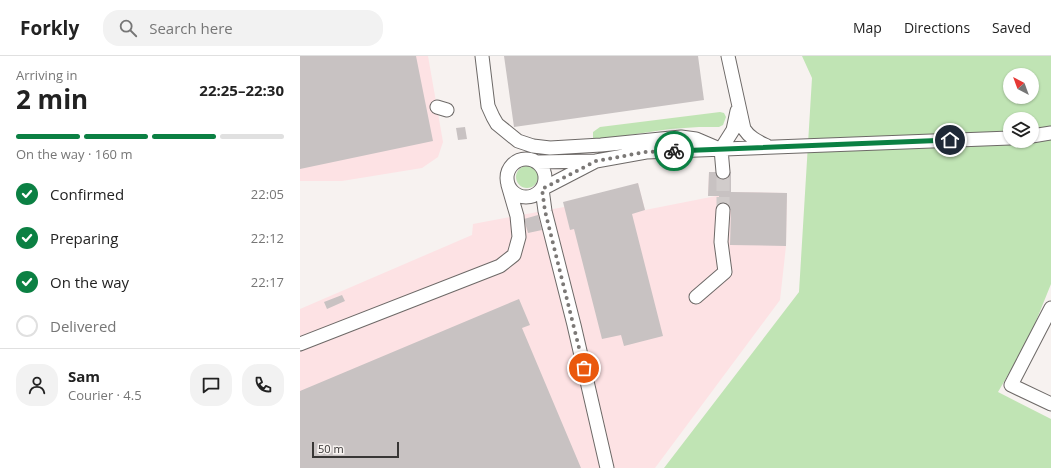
<!DOCTYPE html>
<html lang="en">
<head>
<meta charset="utf-8">
<style>
  :root { --surface:#fff; --page:#f2f2f2; --text:#222; --muted:#767676; --line:#e0e0e0; --accent:#0b8043 }
  body { margin:0; font-family:"Open Sans",sans-serif; background:var(--page); color:var(--text); height:100vh; display:flex; flex-direction:column; font-size:15px; white-space:nowrap }
  * { box-sizing:border-box; margin:0 }
  p { font-size:13px; color:var(--muted) }
  .icon { flex:none; width:22px; height:22px; fill:none; stroke:currentColor; stroke-width:2; stroke-linecap:round; stroke-linejoin:round }
  .map { position:relative; flex:1; overflow:hidden }
  .details { display:flex; flex-direction:column; background:var(--surface); width:300px }
  .details>* { flex:none }
  .needle { width:26px; rotate:319deg }
  .tools { position:absolute; left:703px; top:12px; display:grid; gap:8px }
  .tools a { display:grid; place-items:center; width:36px; height:36px; border-radius:50%; background:var(--surface); box-shadow:0 1px 3px #0004; font-size:20px }
  .scale { position:absolute; left:12px; bottom:10px; width:87px; box-sizing:border-box; padding-left:4px; border:2px solid #383635; border-top:0; font-size:11px; line-height:14px; white-space:nowrap; color:#383635; -webkit-text-stroke:3px #f7f2f0; paint-order:stroke }
  .pin { position:absolute; display:grid; place-items:center; width:34px; height:34px; color:#fff; margin:-17px; border:2px solid #fff; border-radius:50%; box-shadow:0 1px 4px #0007 }
  .courier { position:absolute; display:grid; place-items:center; width:40px; height:40px; margin:-20px; border:3px solid #0b8043; border-radius:50%; background:#fff; color:#222; box-shadow:0 1px 5px #0007 }
  .headline em { font-style:normal; font-weight:700 }
  .headline div { display:flex; flex-direction:column-reverse }
  .headline { display:flex; align-items:center; justify-content:space-between; height:68px; padding:0 16px }
  h1 { font-size:26px; font-weight:700; line-height:30px }
  .bar { display:grid; grid-template-columns:repeat(4,1fr); gap:6px 4px; align-content:center; height:48px; padding:0 16px }
  .bar i { height:5px; border-radius:3px; background:var(--line) }
  .bar .current { background:var(--accent) }
  .bar p { grid-column:span 4 }
  .line { display:flex; align-items:center; gap:10px; padding:0 16px; border-top:1px solid var(--line) }
  .line div { flex:1 }
  .round { display:grid; place-items:center; flex:none; width:42px; height:42px; border-radius:16px; background:var(--page) }
  ol { padding:0 16px; list-style:none }
  li { display:flex; align-items:center; gap:12px; height:44px }
  li p { margin-inline-start:auto }
  li .icon { padding:4px; border-radius:50%; background:var(--accent); color:#fff; stroke-width:4 }
  li:last-child { color:var(--muted) }
  li i { width:22px; height:22px; border:2px solid var(--line); border-radius:50% }
  header { display:flex; align-items:center; gap:24px; box-sizing:border-box; height:56px; padding:0 20px; background:var(--surface); border-bottom:1px solid var(--line) }
  header strong { font-size:19px }
  nav { display:flex; gap:22px; margin-inline-start:auto; font-size:14px }
  .search { width:280px; height:36px; background:var(--page); display:flex; align-items:center; gap:10px; box-sizing:border-box; padding:0 14px; border-radius:16px; color:var(--muted); font-size:15px }
  main { display:flex; flex:1; min-height:0 }
  .map>svg:first-child { display:block }
  .industrial { fill:#fde2e4 }
  .green { fill:#c0e4b4; fill-rule:evenodd }
  .building { fill:#c8c2c2 }
  .lines { fill:none; stroke-linecap:round; stroke-linejoin:round }
  .minor-tunnel { stroke:#d1cccb; stroke-width:13; stroke-dasharray:13 6; stroke-linecap:butt }
  .minor-casing { stroke:#6d6967; stroke-width:15 }
  .minor { stroke:#fff; stroke-width:13 }
  .done { stroke:#7b7876; stroke-width:4; stroke-dasharray:0 7.2 }
  .route { stroke:#0b8043; stroke-width:5 }
</style>
</head>
<body>
<header>
<strong>Forkly</strong>
<div class="search"><svg class="icon" aria-label="search" viewBox="0 0 24 24"><circle cx="10" cy="10" r="6"/><path d="M15 15l6 6"/></svg>Search here</div>
<nav><a>Map</a><a>Directions</a><a>Saved</a></nav>
</header>
<main>
<section class="details">
<div class="headline"><div><h1>2 min</h1><p>Arriving in</p></div><em>22:25–22:30</em></div>
<div class="bar"><i class="current"></i><i class="current"></i><i class="current"></i><i></i><p>On the way · 160 m</p></div>
<ol>
<li><svg class="icon" aria-label="check" viewBox="0 0 24 24"><path d="M5 12l5 5 9-10"/></svg>Confirmed<p>22:05</p></li>
<li><svg class="icon" aria-label="check" viewBox="0 0 24 24"><path d="M5 12l5 5 9-10"/></svg>Preparing<p>22:12</p></li>
<li><svg class="icon" aria-label="check" viewBox="0 0 24 24"><path d="M5 12l5 5 9-10"/></svg>On the way<p>22:17</p></li>
<li><i></i>Delivered</li>
</ol>
<div class="line" style="height:72px"><a class="round"><svg class="icon" aria-label="person" viewBox="0 0 24 24"><circle cx="12" cy="8" r="4"/><path d="M4 21q1-7 8-7t8 7"/></svg></a><div><b>Sam</b><p>Courier · 4.5</p></div><a class="round"><svg class="icon" aria-label="chat" viewBox="0 0 24 24"><path d="M4 5h16v11H9l-5 4z"/></svg></a><a class="round"><svg class="icon" aria-label="phone" viewBox="0 0 24 24"><path d="M5 4h4l2 5-3 2q2 4 5 5l2-3 5 2v4C11 20 4 13 5 4z"/></svg></a></div>
</section>
<div class="map">
<svg width="751" height="412" viewBox="0 0 751 412">
  <rect width="100%" height="100%" fill="#f7f2f0"/>
  <!-- industrial -->
  <path class="industrial" d="M 0,0 L 128,0 L 143,86 L 138,101 L 122,112 L 42,125 L 0,125 Z
    M 409,116 L 431,116 L 431,136 L 487,137 L 486,190 L 480,244 L 355,412 L 0,412 L 0,253 L 172,179 L 173,168 L 264,151 L 338,127 L 345,154 L 416,140 L 408,140 Z"/>
  <!-- green -->
  <path class="green" d="M 502,0 L 751,0 L 751,228 L 728,285 L 698,336 L 751,363 L 751,412 L 364,412 L 499,236 L 512,22 ZM 710,19 L 732,19 L 732,41 L 710,41 ZM 710,63 L 732,63 L 732,85 L 710,85 Z
    M 420,56 L 424,57 L 426,61 L 423,69 L 419,71 L 399,71 L 370,73 L 295,84 L 293,83 L 293,76 L 300,71 Z
    M216 121a11 11 0 1 1 22 0a11 11 0 1 1-22 0Z"/>
  <!-- building -->
  <path class="building" d="M 0,0 L 116,0 L 133,85 L 0,113 Z
    M 204,0 L 398,0 L 404,44 L 214,71 Z
    M 165,71 L 167,83 L 158,84 L 156,72 Z
    M 409,116 L 431,116 L 431,136 L 487,137 L 486,190 L 430,189 L 431,154 L 418,154 L 419,140 L 408,140 Z
    M 338,127 L 345,154 L 332,158 L 363,280 L 324,290 L 321,279 L 302,283 L 274,173 L 270,174 L 263,146 Z
    M 238,159 L 242,174 L 228,177 L 224,163 Z
    M 42,239 L 45,245 L 27,253 L 24,246 Z
    M 219,243 L 230,269 L 222,272 L 281,412 L 0,412 L 0,335 Z"/>
  <g class="lines">
    <!-- minor-tunnel -->
    <path class="minor-tunnel" d="M 423,154 L 423,116"/>
    <defs>
      <path id="minor" d="M 182,0 L 188,50 L 193,61 L 197,68 L 218,85 L 233,90 L 250,92 L 301,89 L 381,81 L 396,83 L 417,92
        M 428,0 L 444,73 C 450,82 457,85 467,90
        M 137,51 L 147,54
        M 732,80 L 751,77
        M207 122a19 19 0 1 1 38 0a19 19 0 1 1-38 0Z
        M 296,105 L 346,96 L 710,82
        M 237,106 L 296,105 L 242,133 L 245,155 L 274,269 L 307,412
        M 423,116 L 421,93 L 433,74 L 437,55
        M 396,241 L 425,216 L 421,186 L 423,154
        M 751,252 L 711,329 L 751,348
        M 0,288 L 200,210 L 214,199 L 219,181 L 217,160 L 208,129"/>
    </defs>
    <!-- minor casing -->
    <use href="#minor" class="minor-casing"/>
    <!-- minor -->
    <use href="#minor" class="minor"/>
  </g>
  <g class="lines">
    <!-- done -->
    <path class="done" d="M 284,312 L 245,155 L 242,133 L 296,105 L 346,96 L 374,95"/>
    <!-- route -->
    <path class="route" d="M 374,95 L 650,84"/>
  </g>
</svg>
<div class="tools">
<a><svg class="needle" viewBox="-14 -14 28 28"><path d="M0-13l5 13h-10z" fill="#e53935"/><path d="M0 13l5-13h-10z" fill="#767676"/></svg></a>
<a><svg class="icon" aria-label="layers" viewBox="0 0 24 24"><path d="M12 4l9 5-9 5-9-5zM3 14l9 5 9-5"/></svg></a>
</div>
<div class="scale">50 m</div>
<div class="pin" style="left:284px;top:312px;background:#ea580c"><svg class="icon" aria-label="bag" viewBox="0 0 24 24"><path d="M5 8h14l-1 12H6zM9 8a3 3 0 0 1 6 0"/></svg></div>
<div class="pin" style="left:650px;top:84px;background:#1f2937"><svg class="icon" aria-label="home" viewBox="0 0 24 24"><path d="M3 11l9-7 9 7M6 9v11h12V9"/></svg></div>
<div class="courier" style="left:374px;top:95px"><svg class="icon" aria-label="bike" viewBox="0 0 24 24"><circle cx="6" cy="16" r="4"/><circle cx="18" cy="16" r="4"/><path d="M6 16l4-8h5l3 8M10 8l3 8H6M13 5h3"/></svg></div>
</div>
</main>
</body>
</html>
